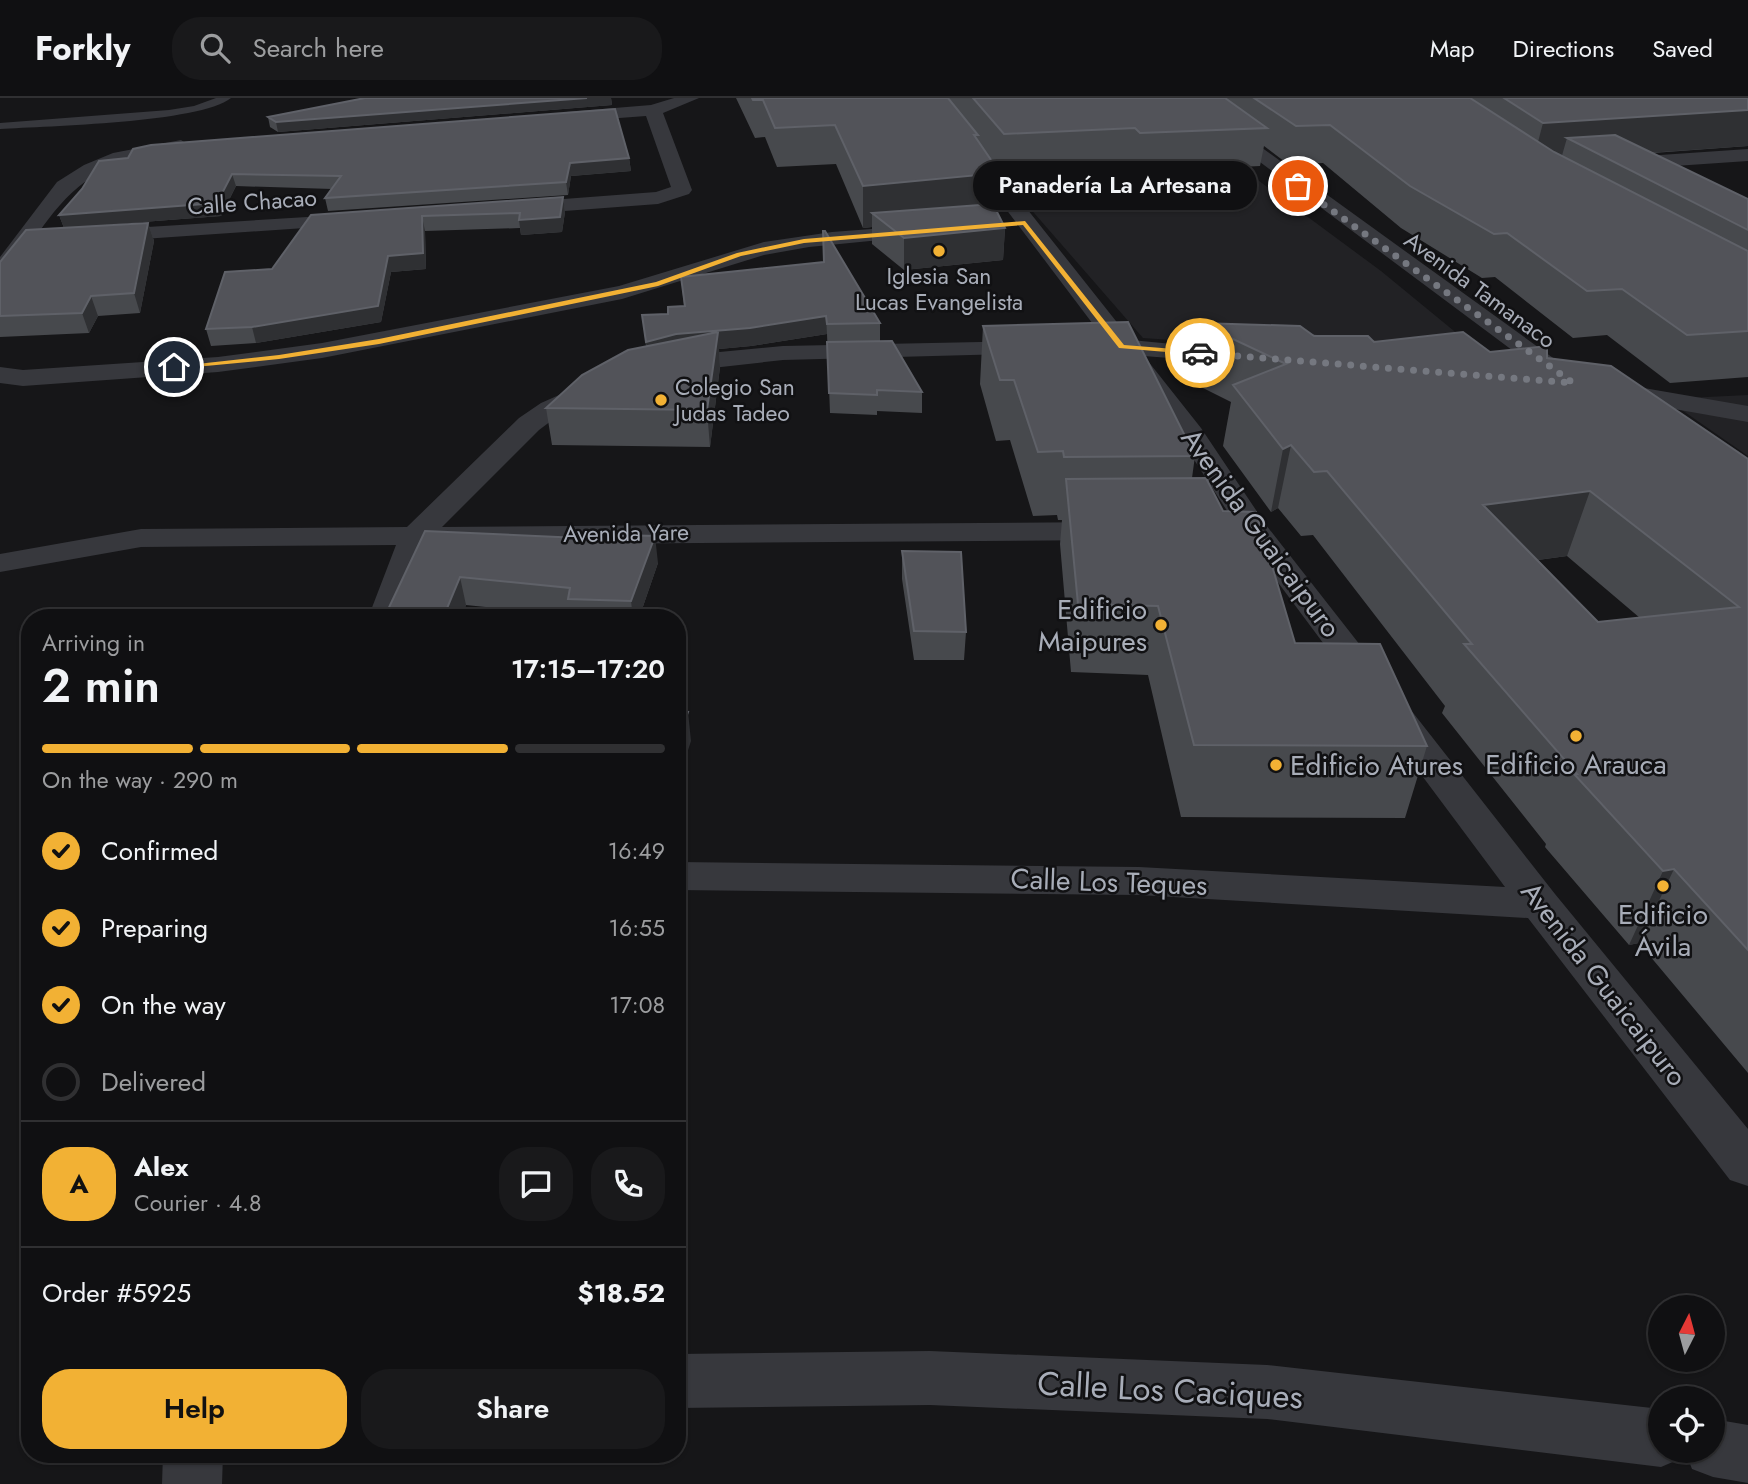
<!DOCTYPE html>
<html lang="en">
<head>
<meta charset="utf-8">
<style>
  :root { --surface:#101012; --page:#19191b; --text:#f1f3f6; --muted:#9c9d9f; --line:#303032; --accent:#f2b134 }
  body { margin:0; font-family:Jost,sans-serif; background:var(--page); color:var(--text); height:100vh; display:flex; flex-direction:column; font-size:26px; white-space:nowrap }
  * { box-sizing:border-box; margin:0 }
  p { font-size:23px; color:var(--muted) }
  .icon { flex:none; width:38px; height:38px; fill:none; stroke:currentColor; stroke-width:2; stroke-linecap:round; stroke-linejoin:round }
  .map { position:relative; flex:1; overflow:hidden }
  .side { position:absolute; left:21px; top:511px; width:665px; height:854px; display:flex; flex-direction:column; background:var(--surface); border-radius:28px; box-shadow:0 2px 5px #0004,0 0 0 2px var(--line) }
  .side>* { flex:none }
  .needle { width:46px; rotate:6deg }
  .controls { position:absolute; left:1648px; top:1197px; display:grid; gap:14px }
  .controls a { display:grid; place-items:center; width:77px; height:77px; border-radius:50%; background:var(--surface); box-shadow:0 2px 5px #0004,0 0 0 2px var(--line); font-size:35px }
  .pin { position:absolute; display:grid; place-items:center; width:60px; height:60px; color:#fff; margin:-30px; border:4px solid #fff; border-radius:50%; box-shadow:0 2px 7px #0007 }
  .courier { position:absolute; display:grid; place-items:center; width:70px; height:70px; margin:-35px; border:5px solid #f2b134; border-radius:50%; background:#fff; color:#222; box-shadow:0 2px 9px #0007 }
  .bubble { position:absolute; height:49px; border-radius:24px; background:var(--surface); box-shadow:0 2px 5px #0004,0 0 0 2px var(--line); font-size:23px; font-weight:600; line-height:49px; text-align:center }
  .head em { font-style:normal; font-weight:600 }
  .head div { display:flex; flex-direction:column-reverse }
  .head { display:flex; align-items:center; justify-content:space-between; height:119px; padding:0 21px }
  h1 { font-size:46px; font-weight:600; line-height:52px }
  .bar { display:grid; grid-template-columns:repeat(4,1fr); gap:10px 7px; align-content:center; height:84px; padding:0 21px }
  .bar i { height:9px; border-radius:5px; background:var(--line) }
  .bar .current { background:var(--accent) }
  .bar p { grid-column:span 4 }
  .line { display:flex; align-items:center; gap:18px; padding:0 21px; border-top:2px solid var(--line) }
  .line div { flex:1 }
  .round { display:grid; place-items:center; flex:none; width:74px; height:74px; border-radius:28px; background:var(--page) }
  ol { padding:0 21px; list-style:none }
  li { display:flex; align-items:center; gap:21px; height:77px }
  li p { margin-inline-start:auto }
  li .icon { padding:7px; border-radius:50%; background:var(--accent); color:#111; stroke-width:4 }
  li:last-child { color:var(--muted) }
  li i { width:38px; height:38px; border:4px solid var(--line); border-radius:50% }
  .primary-button { display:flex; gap:14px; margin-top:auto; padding:14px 21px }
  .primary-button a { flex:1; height:80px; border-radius:28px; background:var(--accent); color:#111; font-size:28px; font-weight:600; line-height:80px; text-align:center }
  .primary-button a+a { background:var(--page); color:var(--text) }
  header { display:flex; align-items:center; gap:42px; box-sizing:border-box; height:98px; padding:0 35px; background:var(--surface); border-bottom:2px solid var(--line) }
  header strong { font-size:33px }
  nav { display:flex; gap:38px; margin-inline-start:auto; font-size:24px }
  .search { width:490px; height:63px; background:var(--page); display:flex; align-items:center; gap:18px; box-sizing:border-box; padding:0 24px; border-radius:28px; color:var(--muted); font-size:26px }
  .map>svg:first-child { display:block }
  .built { fill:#222225 }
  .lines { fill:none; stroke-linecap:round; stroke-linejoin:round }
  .lane { fill:#37383d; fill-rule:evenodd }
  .street { fill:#37383d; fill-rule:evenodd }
  .wall { fill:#47494d; fill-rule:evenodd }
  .shaded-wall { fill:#2f3033 }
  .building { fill:#525359; stroke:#5f6168; stroke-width:2; fill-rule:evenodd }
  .route { fill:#f2b134 }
  .done { stroke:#757880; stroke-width:7; stroke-dasharray:0 12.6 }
  .poi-dot { fill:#f2b134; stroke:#111113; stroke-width:2.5 }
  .labels { text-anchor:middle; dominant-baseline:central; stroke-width:5; stroke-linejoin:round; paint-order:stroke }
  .far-street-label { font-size:23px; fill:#a8adb8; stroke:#111113 }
  .far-poi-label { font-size:23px; fill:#a8adb8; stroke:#111113 }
  .street-label { font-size:28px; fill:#a8adb8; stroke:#111113 }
  .poi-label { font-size:28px; fill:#a8adb8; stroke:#111113 }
  .near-street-label { font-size:33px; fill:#a8adb8; stroke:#111113 }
</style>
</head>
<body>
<header>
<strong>Forkly</strong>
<div class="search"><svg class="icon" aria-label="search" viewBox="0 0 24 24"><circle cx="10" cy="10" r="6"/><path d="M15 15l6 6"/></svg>Search here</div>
<nav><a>Map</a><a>Directions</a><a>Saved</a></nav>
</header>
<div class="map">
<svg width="1748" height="1386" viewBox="0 0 1748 1386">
  <rect width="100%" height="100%" fill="#161618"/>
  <!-- built -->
  <path class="built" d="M 1251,77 L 1381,173 L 1493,265 L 1143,240 L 1015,93 Z
    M 1748,297 L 1748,358 L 1666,301 Z"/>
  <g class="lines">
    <!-- lane -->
    <path class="lane" d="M 216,0 L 231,0 C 199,25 48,28 0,31 L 0,25 L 169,12 L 194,8 Z"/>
    <!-- street -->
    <path class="street" d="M 674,0 L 699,0 L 663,15 L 692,92 L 689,96 L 658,106 L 511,117 L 501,111 L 511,105 L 656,94 L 671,89 L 646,18 L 566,24 L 557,19 L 566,14 L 651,7 Z
      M 922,0 L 939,0 L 1131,242 L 1255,254 L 1258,259 L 1255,264 L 1246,266 L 1144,258 L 1201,330 L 1266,427 L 1555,796 L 1748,1031 L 1748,1088 L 1730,1082 L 1528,820 L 1139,797 L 677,792 L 677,764 L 1139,769 L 1505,789 L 1244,439 L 1180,340 L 1116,256 L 1080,254 L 1077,249 L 1080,244 L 1105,242 Z
      M 1174,0 L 1193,0 L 1574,275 L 1578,280 L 1574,285 L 1556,285 Z
      M 181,42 L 190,48 L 187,52 C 168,57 148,57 129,62 C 65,82 45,128 8,179 L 0,181 L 0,159 L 57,84 L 84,67 L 113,55 Z
      M 1748,51 L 1748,63 L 1616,72 L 1607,66 L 1616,60 Z
      M 356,116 L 363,118 L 366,122 L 363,126 L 99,144 L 88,138 L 99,132 Z
      M 924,127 L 935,133 L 931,137 L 809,149 L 764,157 L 622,201 L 322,260 L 218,274 L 23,288 L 0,285 L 0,269 L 23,272 L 218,259 L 322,245 L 619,188 L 764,144 L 832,134 Z
      M 1033,243 L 1042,245 L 1045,250 L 1042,255 L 783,262 L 667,275 L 658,272 L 654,267 L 658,262 L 667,259 L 783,248 Z
      M 593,282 L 602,285 L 606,290 L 602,295 L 559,317 L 539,332 L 442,429 L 1113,424 L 1124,427 L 1128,433 L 1124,439 L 1113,442 L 427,447 L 401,520 L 368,520 L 396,447 L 141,449 L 0,474 L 0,456 L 141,431 L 407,429 L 519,320 L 541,305 Z
      M 1609,284 L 1748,308 L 1748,324 L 1600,298 L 1596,292 L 1600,286 Z
      M 930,1253 L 1267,1267 L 1661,1311 L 1661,1353 L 1713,1353 L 1713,1321 L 1748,1327 L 1748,1385 L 1713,1379 L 1692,1371 L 1685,1353 L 1682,1360 L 1661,1369 L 1267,1321 L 930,1307 L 677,1310 L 677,1256 Z
      M 163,1356 L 223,1356 L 222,1386 L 162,1386 Z"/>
  </g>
  <!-- wall -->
  <path class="wall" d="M 365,0 L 611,0 L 612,7 L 278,34 L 270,29 L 268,19 Z
    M 736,0 L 1748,0 L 1748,48 L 1653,55 L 1748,101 L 1748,279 L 1670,285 L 1607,237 L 1573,240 L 1495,179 L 1482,180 L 1401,130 L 1323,65 L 1289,67 L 1264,48 L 1260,68 L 1136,74 L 1131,69 L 1002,75 L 990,60 L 998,116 L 1005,130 L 1003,162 L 904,172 L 872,146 L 872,129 L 863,130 L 836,66 L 777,69 L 765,39 L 755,40 Z
    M 629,60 L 631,73 L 571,78 L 568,97 L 328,113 L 325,100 L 332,91 L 236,88 L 221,118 L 64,130 L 59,117 L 82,91 L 99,63 Z
    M 563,99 L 565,114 L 562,134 L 521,137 L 520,130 L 425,133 L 426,171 L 391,174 L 381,224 L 256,245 L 211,248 L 206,231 L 272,171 L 311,117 Z
    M 148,125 L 154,143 L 140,215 L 98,218 L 89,235 L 0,239 L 0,164 Z
    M 681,179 L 880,225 L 880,243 L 922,294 L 922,315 L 877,313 L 877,317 L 830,315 L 827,236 L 751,248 L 719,251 L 720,269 L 710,349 L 552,347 L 546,310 L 646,248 L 642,217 L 668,216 L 684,208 Z
    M 1199,225 L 1547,260 L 1748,361 L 1748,975 L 1639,845 L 1629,847 L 1545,749 L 1546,746 L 1442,615 L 1445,608 L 1313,437 L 1301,438 L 1278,410 L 1271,414 L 1223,348 L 1231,304 L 1191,284 ZM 1567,458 L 1640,520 L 1598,524 L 1538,462 Z
    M 983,228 L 1195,358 L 1192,380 L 1223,413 L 1295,545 L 1427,648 L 1405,720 L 1181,719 L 1148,577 L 1071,574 L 1060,446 L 1062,422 L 1058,422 L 1057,417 L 1033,418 L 1010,342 L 996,343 L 980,286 Z
    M 425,433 L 658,465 L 639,520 L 571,520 L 571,518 L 466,507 L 461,520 L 384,520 Z
    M 902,453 L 966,534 L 964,562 L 914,562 L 902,481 Z"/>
  <!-- shaded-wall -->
  <path class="shaded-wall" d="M 587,0 L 611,0 L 612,7 L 278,34 L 276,24 Z
    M 1748,12 L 1748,48 L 1604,58 L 1567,40 L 1561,61 L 1533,63 L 1543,25 Z
    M 629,60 L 631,73 L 571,78 L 568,97 L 566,84 L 570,65 Z
    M 1000,75 L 998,116 L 872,115 L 872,129 L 863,130 L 863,88 Z
    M 232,76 L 236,88 L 221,118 L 64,130 L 59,117 Z
    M 563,99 L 565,114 L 562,134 L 521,137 L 519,122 Z
    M 422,118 L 425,133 L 426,171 L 391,174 L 381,224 L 256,245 L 252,229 L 388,158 Z
    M 148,125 L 154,143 L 140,215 L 134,195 Z
    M 1005,130 L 1003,162 L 904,172 L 904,140 Z
    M 91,198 L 98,218 L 89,235 L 82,215 Z
    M 826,218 L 827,236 L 751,248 L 719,251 L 720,269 L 710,349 L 707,312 L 648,262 L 646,244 L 676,236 Z
    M 1291,347 L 1278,410 L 1271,414 L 1283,351 Z
    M 1590,393 L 1567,458 L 1464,472 L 1483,407 Z
    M 655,438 L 658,465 L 639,520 L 633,520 L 631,503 Z
    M 460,479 L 466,507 L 461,520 L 443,520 Z
    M 688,614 L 691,643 L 677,686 L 677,646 Z
    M 1674,771 L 1639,845 L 1629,847 L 1663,773 Z"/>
  <!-- building -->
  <path class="building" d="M 365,0 L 587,0 L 276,24 L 268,19 Z
    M 752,0 L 948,0 L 978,37 L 974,37 L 1000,75 L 863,88 L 835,27 L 775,30 L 763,2 L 753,2 Z
    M 973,0 L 1225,0 L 1267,30 L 1140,35 L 1135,30 L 1004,36 Z
    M 1254,0 L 1470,0 L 1554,54 L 1748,153 L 1748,233 L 1687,237 L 1622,191 L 1587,193 L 1507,135 L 1494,136 L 1410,88 L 1330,27 L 1296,28 Z
    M 1504,0 L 1748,0 L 1748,12 L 1543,25 Z
    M 615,11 L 629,60 L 570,65 L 566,84 L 325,100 L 341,78 L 232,76 L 217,105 L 59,117 L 82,91 L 99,63 L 128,60 L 133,51 L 151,47 Z
    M 1615,37 L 1748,101 L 1748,132 L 1567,40 Z
    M 563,99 L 560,119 L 519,122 L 520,115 L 422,118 L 423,155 L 388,158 L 378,208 L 252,229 L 206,231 L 225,174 L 272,171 L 311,117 Z
    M 993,106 L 1005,130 L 904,140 L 872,115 Z
    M 148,125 L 134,195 L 91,198 L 82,215 L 0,218 L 0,164 L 26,132 Z
    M 823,133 L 825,133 L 880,225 L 827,226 L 826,218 L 750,230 L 676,236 L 646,244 L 642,217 L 668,216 L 668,209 L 685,208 L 681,179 L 824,164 Z
    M 1128,224 L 1195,358 L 1064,359 L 1063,353 L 1038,354 L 1014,282 L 1000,282 L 983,228 Z
    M 1199,225 L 1300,228 L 1314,238 L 1368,238 L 1374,244 L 1463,234 L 1490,254 L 1547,248 L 1547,260 L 1611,268 L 1748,361 L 1748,852 L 1674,771 L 1663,773 L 1574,676 L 1577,676 L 1464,546 L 1472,546 L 1327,373 L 1314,374 L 1291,347 L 1283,351 L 1233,287 L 1286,266 ZM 1590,393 L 1739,509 L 1598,524 L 1483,407 Z
    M 718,234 L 707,312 L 546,310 L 582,277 L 628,252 Z
    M 892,243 L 922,294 L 877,292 L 877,297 L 829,295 L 827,244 Z
    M 1206,380 L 1223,413 L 1256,414 L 1295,545 L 1380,546 L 1427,648 L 1194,647 L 1158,508 L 1078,506 L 1066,381 Z
    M 425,433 L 580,440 L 581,436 L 655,438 L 631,503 L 568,501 L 570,490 L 460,479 L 443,520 L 384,520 Z
    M 902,453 L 961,454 L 966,534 L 914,533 Z
    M 677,613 L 688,614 L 677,646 Z"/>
  <!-- route -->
  <path class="route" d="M 1025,123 L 1124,247 L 1200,253 L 1202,257 L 1119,250 L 1023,127 L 804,145 L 741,158 L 658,188 L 379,246 L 279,261 L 174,271 L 170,269 L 279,257 L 379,241 L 656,184 L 737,155 L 804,141 Z"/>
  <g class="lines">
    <!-- done -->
    <path class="done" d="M 1200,255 L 1573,285 L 1298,88"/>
  </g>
  <!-- markers -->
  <g class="poi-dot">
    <circle cx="939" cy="153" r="7"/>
    <circle cx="661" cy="302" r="7"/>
    <circle cx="1161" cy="527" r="7"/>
    <circle cx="1576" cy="638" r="7"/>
    <circle cx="1276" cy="667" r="7"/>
    <circle cx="1663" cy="788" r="7"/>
  </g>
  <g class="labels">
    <!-- far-street labels -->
    <g class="far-street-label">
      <text transform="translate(252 104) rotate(-4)">Calle Chacao</text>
      <text transform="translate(1480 192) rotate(36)">Avenida Tamanaco</text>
      <text transform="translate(626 435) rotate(-1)">Avenida Yare</text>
    </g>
    <!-- far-poi labels -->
    <g class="far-poi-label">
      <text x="939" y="178">Iglesia San<tspan x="939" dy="26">Lucas Evangelista</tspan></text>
      <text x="675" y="289" text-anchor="start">Colegio San<tspan x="675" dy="26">Judas Tadeo</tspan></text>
    </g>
    <!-- street labels -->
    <g class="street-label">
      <text transform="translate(1261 435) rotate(54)">Avenida Guaicaipuro</text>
      <text transform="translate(1109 784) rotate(2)">Calle Los Teques</text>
      <text transform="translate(1604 886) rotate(52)">Avenida Guaicaipuro</text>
    </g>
    <!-- poi labels -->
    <g class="poi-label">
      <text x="1147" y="511" text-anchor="end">Edificio<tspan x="1147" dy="32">Maipures</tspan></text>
      <text x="1576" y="666">Edificio Arauca</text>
      <text x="1290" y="667" text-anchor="start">Edificio Atures</text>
      <text x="1663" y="816">Edificio<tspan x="1663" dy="32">Ávila</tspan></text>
    </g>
    <!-- near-street labels -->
    <g class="near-street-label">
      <text transform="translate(1170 1292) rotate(3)">Calle Los Caciques</text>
    </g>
  </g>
</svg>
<div class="controls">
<a><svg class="needle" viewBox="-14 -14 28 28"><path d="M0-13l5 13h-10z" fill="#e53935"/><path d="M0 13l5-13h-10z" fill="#9c9d9f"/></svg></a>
<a><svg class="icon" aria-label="locate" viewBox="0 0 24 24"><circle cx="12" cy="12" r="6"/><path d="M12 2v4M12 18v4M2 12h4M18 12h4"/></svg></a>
</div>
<div class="pin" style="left:1298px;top:88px;background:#ea580c"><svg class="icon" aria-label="bag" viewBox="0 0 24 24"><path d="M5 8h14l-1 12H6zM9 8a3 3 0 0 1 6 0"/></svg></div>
<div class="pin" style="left:174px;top:269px;background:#1f2937"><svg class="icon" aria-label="home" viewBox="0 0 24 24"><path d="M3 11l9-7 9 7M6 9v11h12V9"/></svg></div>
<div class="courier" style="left:1200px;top:255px"><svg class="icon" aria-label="car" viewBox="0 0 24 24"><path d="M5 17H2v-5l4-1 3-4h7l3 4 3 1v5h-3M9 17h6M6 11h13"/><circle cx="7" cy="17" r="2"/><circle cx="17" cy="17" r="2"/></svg></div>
<div class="bubble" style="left:973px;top:63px;width:284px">Panadería La Artesana</div>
<section class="side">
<div class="head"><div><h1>2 min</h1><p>Arriving in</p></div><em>17:15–17:20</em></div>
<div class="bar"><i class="current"></i><i class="current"></i><i class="current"></i><i></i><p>On the way · 290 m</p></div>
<ol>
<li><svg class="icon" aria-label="check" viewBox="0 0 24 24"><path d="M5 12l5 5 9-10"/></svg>Confirmed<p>16:49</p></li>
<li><svg class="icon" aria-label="check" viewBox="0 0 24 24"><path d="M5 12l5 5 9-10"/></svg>Preparing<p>16:55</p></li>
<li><svg class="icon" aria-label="check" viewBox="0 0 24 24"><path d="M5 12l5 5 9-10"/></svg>On the way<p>17:08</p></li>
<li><i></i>Delivered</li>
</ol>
<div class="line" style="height:126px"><b class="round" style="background:var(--accent);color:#111">A</b><div><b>Alex</b><p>Courier · 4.8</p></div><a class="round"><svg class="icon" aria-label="chat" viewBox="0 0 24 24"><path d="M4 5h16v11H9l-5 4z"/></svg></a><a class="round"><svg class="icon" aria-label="phone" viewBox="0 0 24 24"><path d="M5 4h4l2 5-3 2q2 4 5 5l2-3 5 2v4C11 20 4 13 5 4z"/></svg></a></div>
<div class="line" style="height:91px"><div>Order #5925</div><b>$18.52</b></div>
<div class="primary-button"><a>Help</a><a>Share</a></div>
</section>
</div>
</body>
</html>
